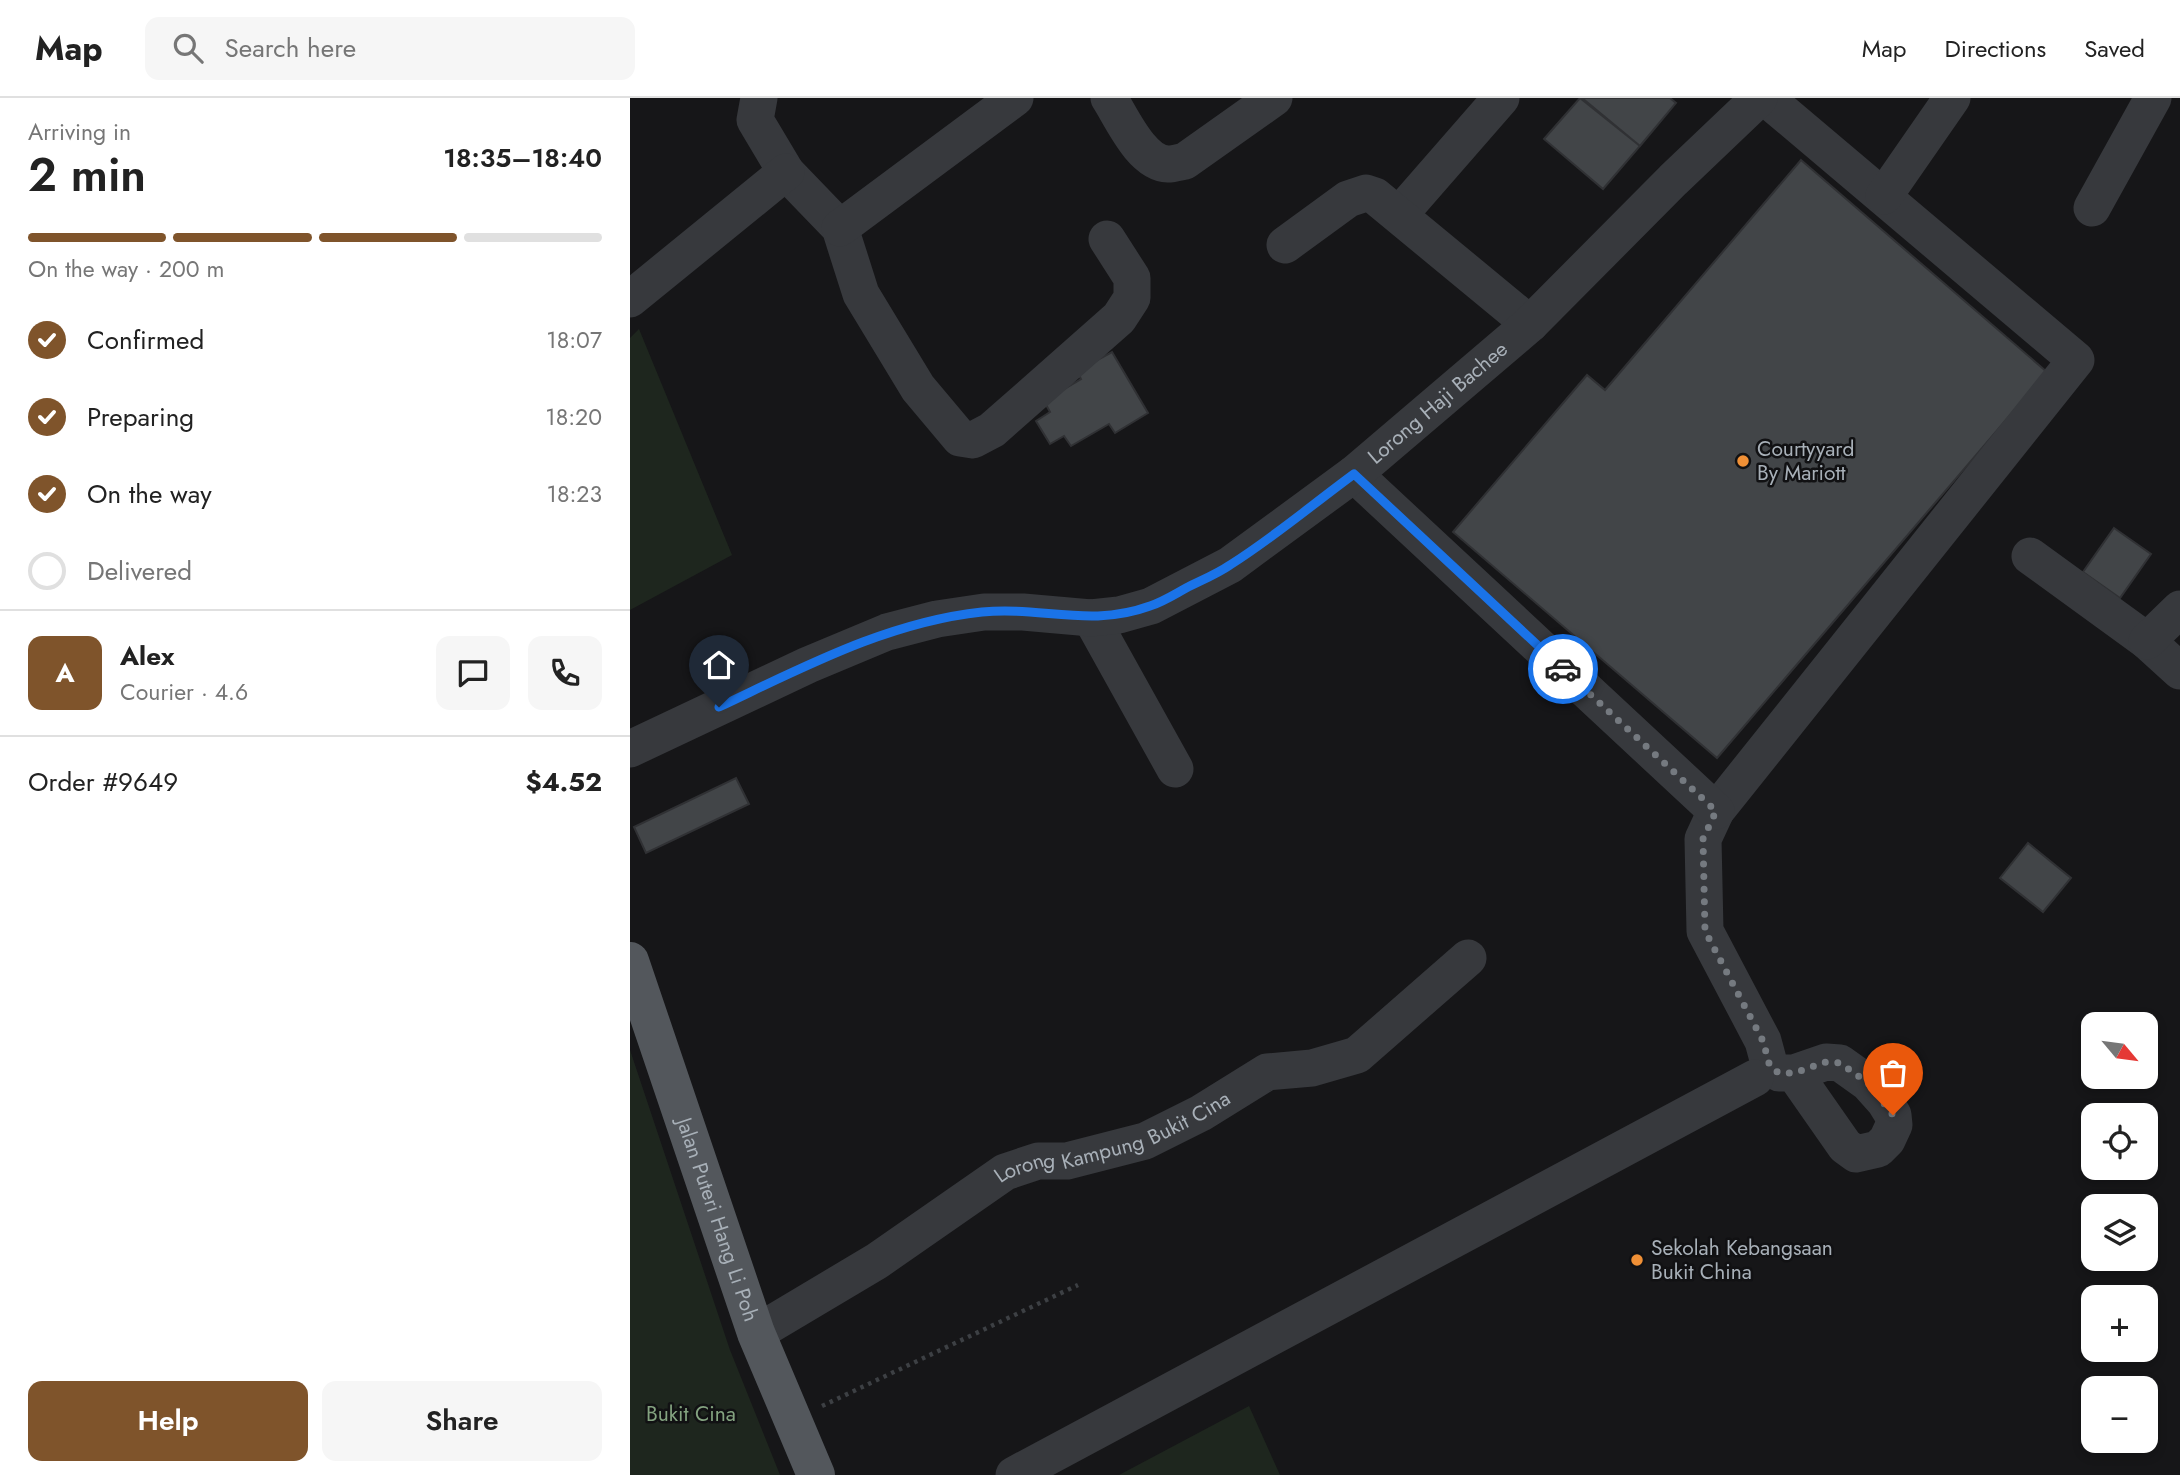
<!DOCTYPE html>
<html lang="en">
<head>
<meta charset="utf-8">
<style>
  :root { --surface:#fff; --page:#f6f6f6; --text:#222; --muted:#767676; --line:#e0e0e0; --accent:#7f542b }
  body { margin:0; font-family:Jost,sans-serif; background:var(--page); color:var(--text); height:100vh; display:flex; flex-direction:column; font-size:26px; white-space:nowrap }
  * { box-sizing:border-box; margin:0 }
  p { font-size:23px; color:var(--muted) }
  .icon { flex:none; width:38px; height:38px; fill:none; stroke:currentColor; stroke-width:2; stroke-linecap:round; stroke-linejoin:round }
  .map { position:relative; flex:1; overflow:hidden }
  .panel { display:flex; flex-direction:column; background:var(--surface); width:630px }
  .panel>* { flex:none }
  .needle { width:46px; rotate:119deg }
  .buttons { position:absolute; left:1451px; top:914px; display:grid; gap:14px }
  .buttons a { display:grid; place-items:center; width:77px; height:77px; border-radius:14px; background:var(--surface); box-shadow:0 4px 10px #0003; font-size:35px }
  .pin { position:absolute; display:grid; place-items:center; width:60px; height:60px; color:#fff; margin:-72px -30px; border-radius:50% 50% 50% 0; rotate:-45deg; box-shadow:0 0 7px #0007 }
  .pin .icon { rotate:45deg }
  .courier { position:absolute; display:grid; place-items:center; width:70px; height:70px; margin:-35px; border:5px solid #1a73e8; border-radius:50%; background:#fff; color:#222; box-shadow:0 2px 9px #0007 }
  .overview em { font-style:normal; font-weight:600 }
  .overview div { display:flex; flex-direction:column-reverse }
  .overview { display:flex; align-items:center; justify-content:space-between; height:119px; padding:0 28px }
  h1 { font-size:46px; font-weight:600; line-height:52px }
  .bar { display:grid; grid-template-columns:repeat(4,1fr); gap:10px 7px; align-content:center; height:84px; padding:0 28px }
  .bar i { height:9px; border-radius:5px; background:var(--line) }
  .bar .current { background:var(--accent) }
  .bar p { grid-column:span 4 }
  .line { display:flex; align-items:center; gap:18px; padding:0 28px; border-top:2px solid var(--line) }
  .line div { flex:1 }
  .round { display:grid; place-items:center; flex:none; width:74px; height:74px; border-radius:14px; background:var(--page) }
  ol { padding:0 28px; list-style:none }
  li { display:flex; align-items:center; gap:21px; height:77px }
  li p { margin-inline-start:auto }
  li .icon { padding:7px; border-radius:50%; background:var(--accent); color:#fff; stroke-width:4 }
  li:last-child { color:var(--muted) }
  li i { width:38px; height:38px; border:4px solid var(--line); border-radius:50% }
  .button { display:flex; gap:14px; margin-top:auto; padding:14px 28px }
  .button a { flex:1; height:80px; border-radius:14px; background:var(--accent); color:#fff; font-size:28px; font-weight:600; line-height:80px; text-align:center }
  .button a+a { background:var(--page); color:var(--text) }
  header { display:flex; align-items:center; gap:42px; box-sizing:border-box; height:98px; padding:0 35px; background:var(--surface); border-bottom:2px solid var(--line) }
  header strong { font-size:33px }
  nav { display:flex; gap:38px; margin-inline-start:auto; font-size:24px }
  .search { width:490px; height:63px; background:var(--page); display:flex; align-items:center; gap:18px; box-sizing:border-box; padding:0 24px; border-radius:14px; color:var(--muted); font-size:26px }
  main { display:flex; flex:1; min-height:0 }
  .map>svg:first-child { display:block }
  .green { fill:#1e261e }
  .building { fill:#424548; stroke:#303134; stroke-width:2 }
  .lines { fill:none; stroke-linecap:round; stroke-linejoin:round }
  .path { stroke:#3d4044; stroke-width:4.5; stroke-dasharray:3.5 5; stroke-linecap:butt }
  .minor { stroke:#37393d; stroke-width:37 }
  .major { stroke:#53575c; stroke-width:38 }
  .done { stroke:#757a80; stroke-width:7; stroke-dasharray:0 12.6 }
  .route { stroke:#1a73e8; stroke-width:9 }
  .poi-dot { fill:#f09036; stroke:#111113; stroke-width:2.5 }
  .labels { text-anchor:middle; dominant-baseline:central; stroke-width:5; stroke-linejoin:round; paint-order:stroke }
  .street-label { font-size:21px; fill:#a8b0b8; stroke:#111113 }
  .poi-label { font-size:21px; fill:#a8b0b8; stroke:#111113; text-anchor:start }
  .park-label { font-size:21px; fill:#84a380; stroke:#111113 }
</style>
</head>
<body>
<header>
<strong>Map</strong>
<div class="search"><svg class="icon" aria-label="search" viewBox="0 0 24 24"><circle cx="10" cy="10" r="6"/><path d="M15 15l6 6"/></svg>Search here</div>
<nav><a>Map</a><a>Directions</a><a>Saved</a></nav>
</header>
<main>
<section class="panel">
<div class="overview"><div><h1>2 min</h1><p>Arriving in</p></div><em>18:35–18:40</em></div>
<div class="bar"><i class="current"></i><i class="current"></i><i class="current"></i><i></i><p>On the way · 200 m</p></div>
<ol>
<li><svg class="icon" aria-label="check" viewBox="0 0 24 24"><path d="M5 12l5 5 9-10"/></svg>Confirmed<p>18:07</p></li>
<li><svg class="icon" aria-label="check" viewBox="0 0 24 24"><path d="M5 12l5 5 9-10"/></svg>Preparing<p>18:20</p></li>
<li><svg class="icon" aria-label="check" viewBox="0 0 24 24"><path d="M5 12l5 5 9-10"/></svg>On the way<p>18:23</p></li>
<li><i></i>Delivered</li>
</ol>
<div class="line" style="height:126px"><b class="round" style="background:var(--accent);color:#fff">A</b><div><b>Alex</b><p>Courier · 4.6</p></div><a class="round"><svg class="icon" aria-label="chat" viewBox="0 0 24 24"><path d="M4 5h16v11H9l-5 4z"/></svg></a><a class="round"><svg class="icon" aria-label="phone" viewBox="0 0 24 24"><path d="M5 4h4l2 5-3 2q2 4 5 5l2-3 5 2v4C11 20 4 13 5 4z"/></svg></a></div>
<div class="line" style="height:91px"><div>Order #9649</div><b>$4.52</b></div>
<div class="button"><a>Help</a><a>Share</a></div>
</section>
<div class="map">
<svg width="1550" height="1377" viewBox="0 0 1550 1377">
  <rect width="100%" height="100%" fill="#161618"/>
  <!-- green -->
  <path class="green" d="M 9,231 L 102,457 L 0,512 L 0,240 Z
    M 0,952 L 100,1252 L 150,1377 L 0,1377 Z
    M 619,1308 L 650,1377 L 489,1377 Z"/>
  <!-- building -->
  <path class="building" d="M 950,0 L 1010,48 L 973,91 L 914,41 Z
    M 952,0 L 1040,0 L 1046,5 L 1010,48 Z
    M 1171,62 L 1417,274 L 1087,660 L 823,434 L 957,277 L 975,292 Z
    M 482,254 L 518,315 L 485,335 L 479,326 L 441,348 L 434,338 L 420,346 L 406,323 L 420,314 L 414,303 L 451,281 L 447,273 Z
    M 1484,430 L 1521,456 L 1490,500 L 1453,474 Z
    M 106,680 L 119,706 L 16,755 L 4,729 Z
    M 1398,745 L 1441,780 L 1413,814 L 1370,780 Z"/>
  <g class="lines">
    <!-- path -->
    <path class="path" d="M 192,1308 L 448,1187"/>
    <!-- minor -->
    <g class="minor">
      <path d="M 129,0 L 125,22 L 156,74 L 210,130 L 231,196 L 288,290 L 330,340 L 343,342 L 362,332 L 489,220 L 502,200 L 502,180 L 477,141"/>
      <path d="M 479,0 C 492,20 511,65 538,66 C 543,66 550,64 555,63 L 644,0"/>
      <path d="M 1136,0 L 1446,262 L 1086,713 L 1073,741 L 1075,833 L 1133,943 L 1140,969 L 1149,975 L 1164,975 L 1196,964 L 1210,965 L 1238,985 L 1255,1004 L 1263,1017 L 1264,1027 L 1257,1042 L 1248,1051 L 1226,1056 L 1215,1048 L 1164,975"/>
      <path d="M 1254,98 L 1322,0"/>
      <path d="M 1462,110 L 1523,0"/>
      <path d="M 769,117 L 871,0"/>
      <path d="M 210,130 L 385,0"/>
      <path d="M 655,147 L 718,101 L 736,95 L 745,98 L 900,226"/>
      <path d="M 0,201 L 156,74"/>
      <path d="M 724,376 L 1086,713"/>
      <path d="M 1400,458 L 1517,543 L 1550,573"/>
      <path d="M 461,520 L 545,671"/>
      <path d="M 1517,543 L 1550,511"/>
      <path id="s1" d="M 0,651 L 178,567 L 257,534 L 307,521 L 354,514 L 393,514 L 461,520 L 489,517 L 521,508 L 600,467 L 724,376 L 900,226 L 1043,82 L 1129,0"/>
      <path id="s2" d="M 126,1235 L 247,1163 L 375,1074 L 408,1063 L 437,1063 L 515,1043 L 571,1015 L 637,974 L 682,970 L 727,957 L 838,860"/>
      <path d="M 384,1377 L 1125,980"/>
    </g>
    <!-- major -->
    <path class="major" id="s3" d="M 0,863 L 126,1235 L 186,1377"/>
  </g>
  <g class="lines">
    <!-- done -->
    <path class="done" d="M 933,571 L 1086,713 L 1073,741 L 1075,833 L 1133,943 L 1140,969 L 1149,975 L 1164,975 L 1196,964 L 1210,965 L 1238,985 L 1263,1017"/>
    <!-- route -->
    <path class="route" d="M 89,609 C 174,569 258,524 352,514 C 412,508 460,530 520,508 C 533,504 545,496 558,489 C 572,482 587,476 600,467 C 643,440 683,406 724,376 L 933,571"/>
  </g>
  <!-- markers -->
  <g class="poi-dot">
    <circle cx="1113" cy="363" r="7"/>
    <circle cx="1007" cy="1162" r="7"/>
  </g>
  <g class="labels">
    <!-- street labels -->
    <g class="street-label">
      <text stroke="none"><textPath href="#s1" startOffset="903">Lorong Haji Bachee</textPath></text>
      <text stroke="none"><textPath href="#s2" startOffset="411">Lorong Kampung Bukit Cina</textPath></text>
      <text stroke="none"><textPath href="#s3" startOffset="273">Jalan Puteri Hang Li Poh</textPath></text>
    </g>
    <!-- poi labels -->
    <g class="poi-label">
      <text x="1127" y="351">Courtyyard<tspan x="1127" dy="24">By Mariott</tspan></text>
      <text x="1021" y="1150">Sekolah Kebangsaan<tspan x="1021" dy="24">Bukit China</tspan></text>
    </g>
    <!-- park labels -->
    <g class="park-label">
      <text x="61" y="1316">Bukit Cina</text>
    </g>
  </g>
</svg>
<div class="buttons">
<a><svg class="needle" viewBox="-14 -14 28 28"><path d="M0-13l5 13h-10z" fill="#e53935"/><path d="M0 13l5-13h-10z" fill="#767676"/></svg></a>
<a><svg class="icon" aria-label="locate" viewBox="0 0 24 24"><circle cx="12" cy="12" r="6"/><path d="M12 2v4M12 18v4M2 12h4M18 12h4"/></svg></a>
<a><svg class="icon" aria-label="layers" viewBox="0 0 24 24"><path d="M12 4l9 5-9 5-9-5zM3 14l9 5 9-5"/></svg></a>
<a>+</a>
<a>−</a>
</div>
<div class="pin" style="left:1263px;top:1017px;background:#ea580c"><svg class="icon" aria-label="bag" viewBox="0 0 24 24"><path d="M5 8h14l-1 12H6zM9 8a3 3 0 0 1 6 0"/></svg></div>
<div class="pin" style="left:89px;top:609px;background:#1f2937"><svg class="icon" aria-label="home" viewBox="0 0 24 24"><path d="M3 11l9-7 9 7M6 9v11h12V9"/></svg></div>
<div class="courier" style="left:933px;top:571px"><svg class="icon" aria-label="car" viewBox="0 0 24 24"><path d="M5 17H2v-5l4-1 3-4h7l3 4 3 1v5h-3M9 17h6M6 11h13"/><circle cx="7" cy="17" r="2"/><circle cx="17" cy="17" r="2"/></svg></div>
</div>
</main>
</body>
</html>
